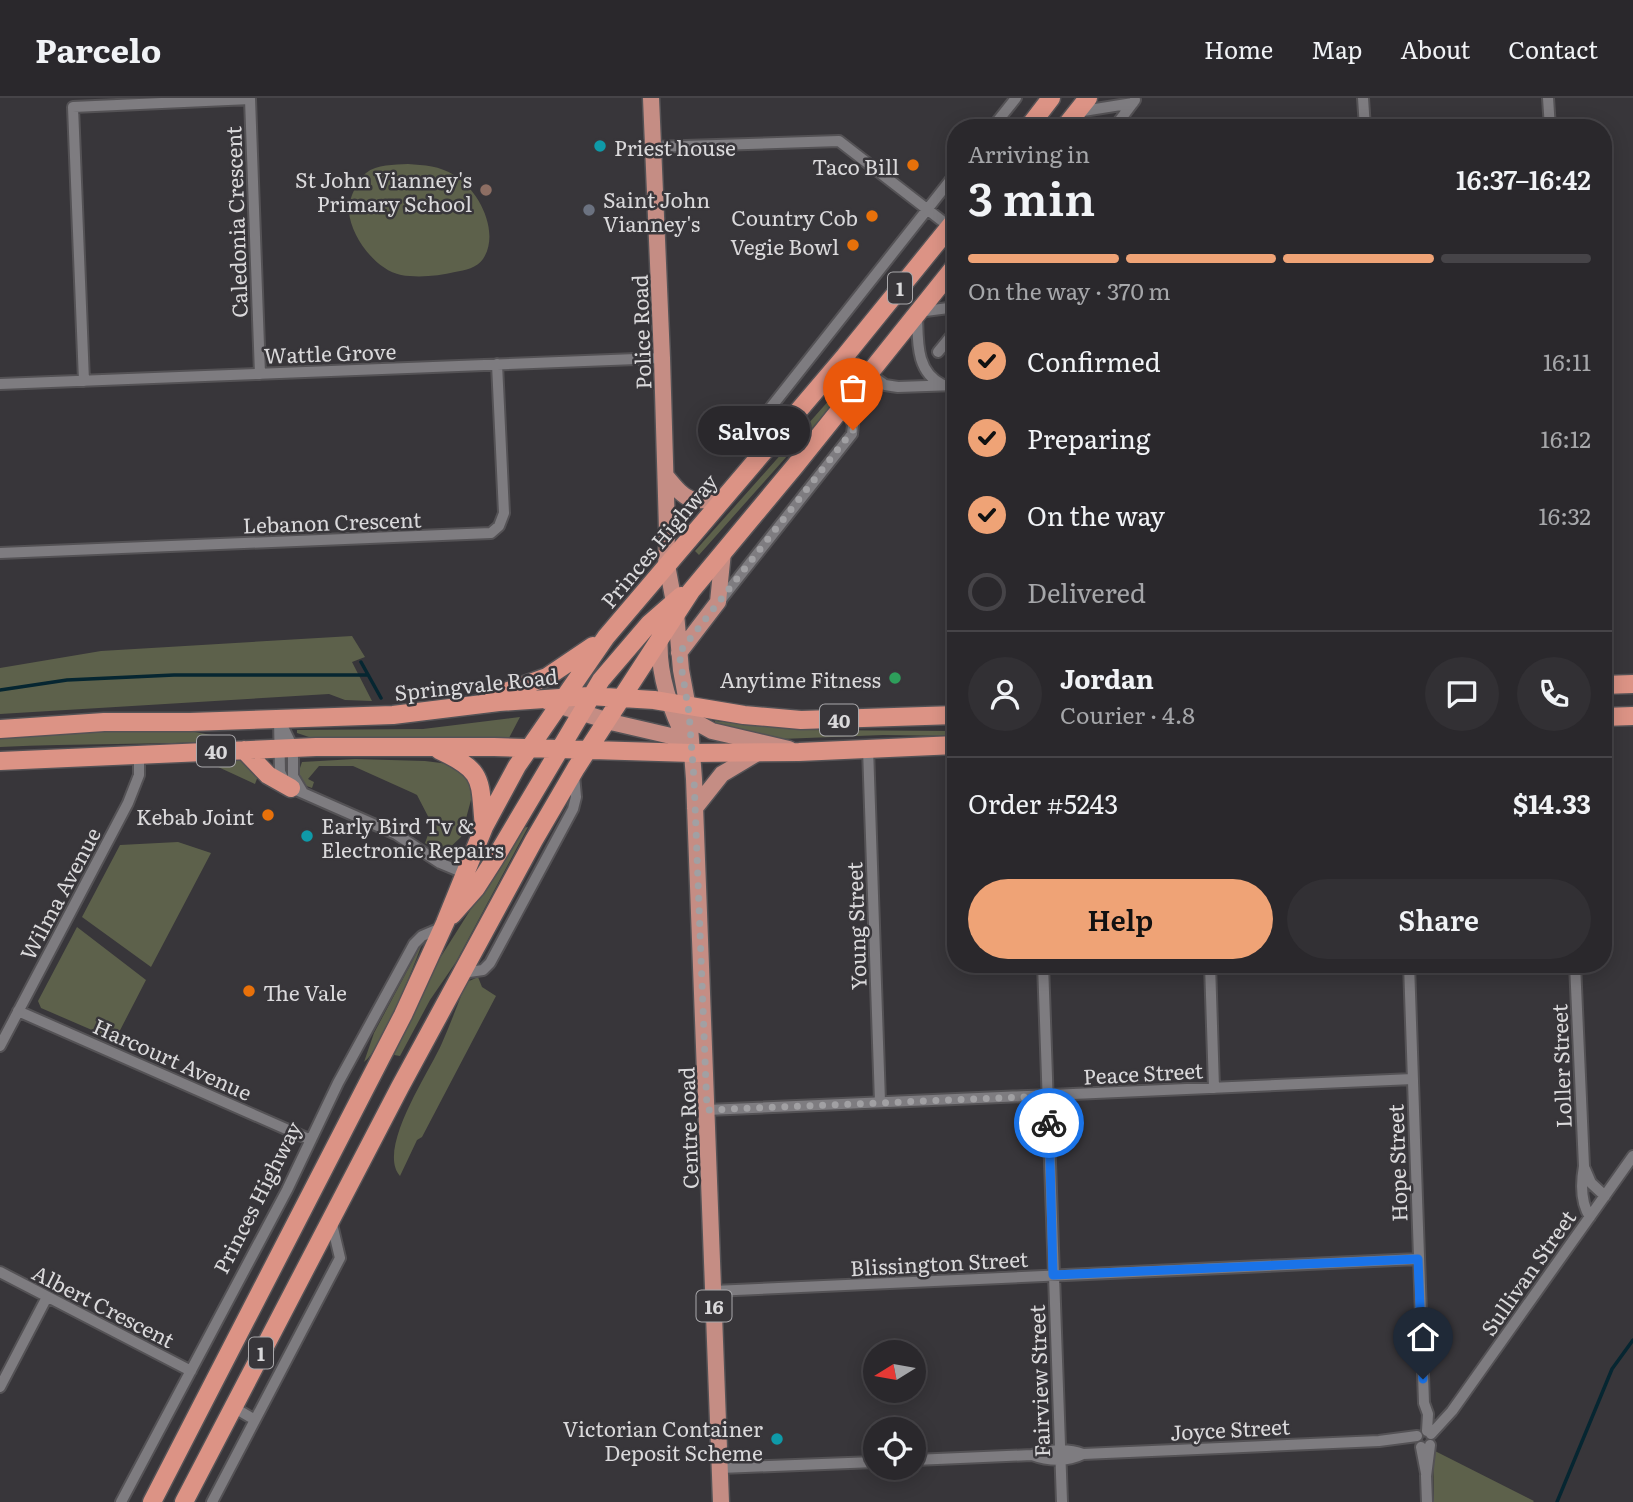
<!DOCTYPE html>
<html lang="en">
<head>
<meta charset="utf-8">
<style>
  :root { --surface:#2a282c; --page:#323034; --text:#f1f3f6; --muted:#a5a6a9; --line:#464448; --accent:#efa376 }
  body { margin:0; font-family:Literata,serif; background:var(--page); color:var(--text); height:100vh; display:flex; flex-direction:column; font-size:26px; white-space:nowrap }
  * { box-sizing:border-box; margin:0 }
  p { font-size:23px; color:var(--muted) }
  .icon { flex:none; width:38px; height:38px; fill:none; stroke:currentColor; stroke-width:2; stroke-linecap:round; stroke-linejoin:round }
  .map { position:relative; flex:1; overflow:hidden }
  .side { position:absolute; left:947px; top:21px; width:665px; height:854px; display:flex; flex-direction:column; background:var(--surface); border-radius:28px; box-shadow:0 4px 18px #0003,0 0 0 2px var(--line) }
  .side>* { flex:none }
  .needle { width:46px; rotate:259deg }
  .fabs { position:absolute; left:863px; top:1242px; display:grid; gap:14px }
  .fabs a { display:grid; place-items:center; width:63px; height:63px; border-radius:50%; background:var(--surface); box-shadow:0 4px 18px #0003,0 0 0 2px var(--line); font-size:35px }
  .pin { position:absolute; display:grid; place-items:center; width:60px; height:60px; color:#fff; margin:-72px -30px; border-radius:50% 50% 50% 0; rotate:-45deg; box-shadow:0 0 7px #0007 }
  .pin .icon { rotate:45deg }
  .courier { position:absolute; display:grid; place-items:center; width:70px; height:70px; margin:-35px; border:5px solid #1a73e8; border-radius:50%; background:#fff; color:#222; box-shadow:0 2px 9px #0007 }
  .bubble { position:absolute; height:49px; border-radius:24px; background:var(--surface); box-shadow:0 4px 18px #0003,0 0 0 2px var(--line); font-size:23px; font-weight:600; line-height:49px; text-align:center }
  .head em { font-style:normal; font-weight:600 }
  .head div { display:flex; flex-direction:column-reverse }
  .head { display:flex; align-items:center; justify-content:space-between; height:119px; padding:0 21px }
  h1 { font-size:46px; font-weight:600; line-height:52px }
  .bar { display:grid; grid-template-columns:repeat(4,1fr); gap:10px 7px; align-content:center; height:84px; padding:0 21px }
  .bar i { height:9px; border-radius:5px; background:var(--line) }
  .bar .on { background:var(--accent) }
  .bar p { grid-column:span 4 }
  .line { display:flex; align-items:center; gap:18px; padding:0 21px; border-top:2px solid var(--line) }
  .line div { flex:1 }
  .round { display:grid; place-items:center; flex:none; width:74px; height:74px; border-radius:37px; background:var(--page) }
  ol { padding:0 21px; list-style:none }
  li { display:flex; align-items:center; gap:21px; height:77px }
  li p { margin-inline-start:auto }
  li .icon { padding:7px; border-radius:50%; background:var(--accent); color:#111; stroke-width:4 }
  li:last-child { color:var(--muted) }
  li i { width:38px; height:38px; border:4px solid var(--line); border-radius:50% }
  .action { display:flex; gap:14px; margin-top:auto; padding:14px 21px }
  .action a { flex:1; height:80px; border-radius:42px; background:var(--accent); color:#111; font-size:28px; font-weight:600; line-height:80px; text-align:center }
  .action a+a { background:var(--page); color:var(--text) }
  header { display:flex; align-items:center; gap:42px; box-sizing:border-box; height:98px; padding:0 35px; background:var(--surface); border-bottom:2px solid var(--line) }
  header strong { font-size:33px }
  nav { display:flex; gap:38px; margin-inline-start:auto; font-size:24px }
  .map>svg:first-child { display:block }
  .green { fill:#5d614b }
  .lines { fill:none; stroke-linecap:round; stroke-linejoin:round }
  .stream { stroke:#062631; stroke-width:3.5 }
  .minor-casing { stroke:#545255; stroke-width:14 }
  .primary-casing { stroke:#545255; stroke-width:19 }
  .trunk-casing { stroke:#545255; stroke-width:21 }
  .minor { stroke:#7e7c80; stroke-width:10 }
  .primary { stroke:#c58d84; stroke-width:16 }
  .trunk { stroke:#dc9385; stroke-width:18 }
  .done { stroke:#a1a0a3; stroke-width:7; stroke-dasharray:0 12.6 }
  .route { stroke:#1a73e8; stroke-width:9 }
  .culture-dot { fill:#0f9aa8; stroke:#38363a; stroke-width:2.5 }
  .food-dot { fill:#e8710a; stroke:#38363a; stroke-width:2.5 }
  .education-dot { fill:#8d6e63; stroke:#38363a; stroke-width:2.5 }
  .worship-dot { fill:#6b7280; stroke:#38363a; stroke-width:2.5 }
  .leisure-dot { fill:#2e9e5b; stroke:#38363a; stroke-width:2.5 }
  .labels { text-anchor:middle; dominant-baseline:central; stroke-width:5; stroke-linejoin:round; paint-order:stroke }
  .shield { fill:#38363a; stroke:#a9a8ab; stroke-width:2 }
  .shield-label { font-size:19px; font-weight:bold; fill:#dad9db }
  .poi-label { font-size:21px; fill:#dad9db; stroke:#38363a; text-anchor:end }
  .street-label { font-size:21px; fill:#dad9db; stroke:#38363a }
</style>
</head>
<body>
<header>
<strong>Parcelo</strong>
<nav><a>Home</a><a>Map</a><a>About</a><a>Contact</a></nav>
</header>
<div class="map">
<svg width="1633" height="1404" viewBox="0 0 1633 1404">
  <rect width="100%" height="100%" fill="#38363a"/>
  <!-- green -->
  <path class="green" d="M 408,66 C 424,67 440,68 454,77 C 478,91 501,134 483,161 C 477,170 465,172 455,174 C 439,178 418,180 401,177 C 376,172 351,139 349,114 C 348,102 357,83 366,75 C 377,66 394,67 408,66 Z
    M 839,291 L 844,294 L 699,457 L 695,453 Z
    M 352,538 L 365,559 L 352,564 L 372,603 L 345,602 L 329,596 L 0,616 L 0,570 L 101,553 Z
    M 520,619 L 509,640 L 312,640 L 297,635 L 297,632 L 423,631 Z
    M 715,623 L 804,632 L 955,633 L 956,638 L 883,637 L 781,641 L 715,627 Z
    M 101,633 L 189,633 L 234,641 L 233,643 C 155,647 78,645 0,649 L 0,640 Z
    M 241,661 L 258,678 L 255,686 L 203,662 Z
    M 355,661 L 425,663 L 449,666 L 469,676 L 475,703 L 471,702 L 461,739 L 445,754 L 438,754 L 425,745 L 432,726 L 417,697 L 413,695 L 353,668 L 319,668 L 308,681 L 314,684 L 312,690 L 301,686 L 298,676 L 302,664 Z
    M 528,729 L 456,864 L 430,902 L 400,958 L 394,957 L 440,860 L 522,730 Z
    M 178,744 L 211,755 L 151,869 L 82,819 L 120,747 Z
    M 77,829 L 146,882 L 115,942 L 41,910 L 38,903 Z
    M 423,843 C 415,866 381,952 364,964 L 374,935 Z
    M 478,879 L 482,889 L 496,898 L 422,1039 L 417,1042 L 400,1078 C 376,1051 430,973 442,945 C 450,927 457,908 464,890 L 467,884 Z
    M 1433,1352 L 1534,1403 L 1533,1404 L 1434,1404 Z"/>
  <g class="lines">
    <!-- stream -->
    <path class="stream" d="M 361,564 L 381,600
      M 0,592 L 67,582 L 174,577 L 368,577
      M 1557,1404 L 1612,1271 L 1633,1242"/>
    <defs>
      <path id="minor" d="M 1363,0 L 1365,30
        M 1548,0 L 1550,30
        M 1077,14 L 1133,5
        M 992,30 L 1016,0
        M 1114,30 L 1135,2
        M 653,49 L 839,43 L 950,129
        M 918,214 L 956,209
        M 917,216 C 918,242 915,274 943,287
        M 938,254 L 956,232
        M 845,258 L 885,287 L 898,289 L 956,287
        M 84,283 L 73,9 L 250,1 L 260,276
        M 0,286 L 662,260
        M 743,338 L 748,337 L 753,332 L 956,75
        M 0,455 L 491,435 L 499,428 L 504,415 L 497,266
        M 720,503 L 852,336 L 853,327 L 845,305
        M 279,621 L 280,674 L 287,688 L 396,736 L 440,765 L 464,775
        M 282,627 L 293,650 L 293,678 L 302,693
        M 868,650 L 880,1004
        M 1043,866 L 1062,1404
        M 1210,866 L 1214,990
        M 1409,866 L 1424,1305 L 1428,1316 L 1427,1333
        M 1575,866 L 1584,1068 C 1581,1085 1580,1104 1590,1119
        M 462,875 L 483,872 L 490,865 L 573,711 L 576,699 L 574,677
        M 18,913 L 311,1042
        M 0,948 L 128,705 L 139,677 L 139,656
        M 707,1012 L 1413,981
        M 1585,1071 L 1591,1085 L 1605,1098
        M 0,1174 L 191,1273
        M 713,1193 L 1418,1161
        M 0,1289 L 47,1199
        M 233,1309 L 255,1322
        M 1431,1336 L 1452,1313 L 1633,1058
        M 1421,1349 L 1426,1375
        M 1032,1357 C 1048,1363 1067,1364 1083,1356 L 1379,1343 L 1417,1338
        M 914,1362 L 1032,1357 C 1049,1352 1067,1350 1083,1356
        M 720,1370 L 875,1364
        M 121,1404 L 287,1092 L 338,985 L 414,846 L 422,838 L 443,829
        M 212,1404 L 340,1160 L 331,1122
        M 1427,1404 L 1426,1378 L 1430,1347"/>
      <path id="primary" d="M 651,0 L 662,260 L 667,432 L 666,474
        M 666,378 C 688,405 690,405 726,399
        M 667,467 L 676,515 L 681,572 L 689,615 L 694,681 L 721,1404
        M 660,538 C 657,576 671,613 688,647
        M 679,555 L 718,504 L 723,454
        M 548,604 L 615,625 L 671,638 L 688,651
        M 685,618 L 712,633 L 789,651
        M 695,710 L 722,676 L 759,654"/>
      <path id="trunk" d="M 1028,30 L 1051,0
        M 1064,30 L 1088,0
        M 1603,587 L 1633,586
        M 494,598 L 547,579 L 593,548
        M 1603,619 L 1633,618
        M 0,631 L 104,624 L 190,624 L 393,617 L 499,604 L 589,598 L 654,602 L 744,617 L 801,622 L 956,617
        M 244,652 L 268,677 L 291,690
        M 439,652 C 486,674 479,681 484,729
        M 0,663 L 316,649 L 494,649 L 692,655 L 799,654 L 956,647
        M 452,817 L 476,790 L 494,762 L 601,582 L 649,526 L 681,498
        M 152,1404 L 403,917 L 445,825 L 484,729 L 517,668 L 606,539 L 845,258 L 956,121
        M 184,1404 L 400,989 L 534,742 L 576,670 L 691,493 L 795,368 L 956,167"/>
    </defs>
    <!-- minor casing -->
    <use href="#minor" class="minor-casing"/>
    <!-- primary casing -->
    <use href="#primary" class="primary-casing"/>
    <!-- trunk casing -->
    <use href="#trunk" class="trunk-casing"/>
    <!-- minor -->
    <use href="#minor" class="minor"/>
    <!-- primary -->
    <use href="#primary" class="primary"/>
    <!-- trunk -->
    <use href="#trunk" class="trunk"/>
  </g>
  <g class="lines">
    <!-- done -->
    <path class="done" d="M 853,332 L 679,555 L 689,615 L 694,681 L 707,1012 L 1047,998 L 1049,1025"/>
    <!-- route -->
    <path class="route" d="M 1049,1025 L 1053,1177 L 1418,1161 L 1423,1281"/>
  </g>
  <!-- markers -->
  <g class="culture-dot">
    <circle cx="600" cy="48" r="7"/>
    <circle cx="307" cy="738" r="7"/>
    <circle cx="777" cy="1341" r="7"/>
  </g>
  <g class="food-dot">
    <circle cx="913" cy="67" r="7"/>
    <circle cx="872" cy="118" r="7"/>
    <circle cx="853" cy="147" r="7"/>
    <circle cx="268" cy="717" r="7"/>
    <circle cx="249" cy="893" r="7"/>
  </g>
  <circle class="education-dot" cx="486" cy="92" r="7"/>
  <circle class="worship-dot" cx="589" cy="112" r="7"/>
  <circle class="leisure-dot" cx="895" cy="580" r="7"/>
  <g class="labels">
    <!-- shield labels -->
    <g class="shield">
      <rect x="888" y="174.5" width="24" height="31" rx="5"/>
      <rect x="820" y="606.5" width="38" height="31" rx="5"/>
      <rect x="197" y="637.5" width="38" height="31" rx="5"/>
      <rect x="696.5" y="1192.5" width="35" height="31" rx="5"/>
      <rect x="249" y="1239.5" width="24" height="31" rx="5"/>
    </g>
    <g class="shield-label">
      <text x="900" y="190">1</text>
      <text x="839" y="622">40</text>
      <text x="216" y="653">40</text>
      <text x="714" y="1208">16</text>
      <text x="261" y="1255">1</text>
    </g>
    <!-- poi labels -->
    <g class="poi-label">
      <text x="614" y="48" text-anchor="start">Priest house</text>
      <text x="899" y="67">Taco Bill</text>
      <text x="472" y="80">St John Vianney's<tspan x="472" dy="24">Primary School</tspan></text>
      <text x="603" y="100" text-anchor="start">Saint John<tspan x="603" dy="24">Vianney's</tspan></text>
      <text x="858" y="118">Country Cob</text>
      <text x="839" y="147">Vegie Bowl</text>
      <text x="881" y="580">Anytime Fitness</text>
      <text x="254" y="717">Kebab Joint</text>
      <text x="321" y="726" text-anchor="start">Early Bird Tv &amp;<tspan x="321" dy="24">Electronic Repairs</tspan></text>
      <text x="263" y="893" text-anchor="start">The Vale</text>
      <text x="763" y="1329">Victorian Container<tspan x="763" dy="24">Deposit Scheme</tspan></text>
    </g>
    <!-- street labels -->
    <g class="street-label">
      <text transform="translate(235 124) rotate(-92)">Caledonia Crescent</text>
      <text transform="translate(640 234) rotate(-92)">Police Road</text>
      <text transform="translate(330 254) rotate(-2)">Wattle Grove</text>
      <text transform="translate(332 423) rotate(-2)">Lebanon Crescent</text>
      <text transform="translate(658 442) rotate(-50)">Princes Highway</text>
      <text transform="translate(476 585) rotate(-6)">Springvale Road</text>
      <text transform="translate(59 795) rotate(-62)">Wilma Avenue</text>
      <text transform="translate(855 828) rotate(-92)">Young Street</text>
      <text transform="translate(173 960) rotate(24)">Harcourt Avenue</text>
      <text transform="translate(1560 968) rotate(-92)">Loller Street</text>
      <text transform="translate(1143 974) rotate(-3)">Peace Street</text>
      <text transform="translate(687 1030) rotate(-92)">Centre Road</text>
      <text transform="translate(1396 1065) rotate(-92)">Hope Street</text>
      <text transform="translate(256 1099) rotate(-63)">Princes Highway</text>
      <text transform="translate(939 1164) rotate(-3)">Blissington Street</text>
      <text transform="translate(1527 1174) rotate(-55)">Sullivan Street</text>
      <text transform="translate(104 1207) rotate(27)">Albert Crescent</text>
      <text transform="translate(1038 1283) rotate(-92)">Fairview Street</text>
      <text transform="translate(1230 1330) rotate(-3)">Joyce Street</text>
    </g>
  </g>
</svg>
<div class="fabs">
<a><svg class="needle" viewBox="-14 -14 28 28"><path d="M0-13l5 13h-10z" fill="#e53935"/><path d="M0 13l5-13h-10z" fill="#a5a6a9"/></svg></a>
<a><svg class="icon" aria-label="locate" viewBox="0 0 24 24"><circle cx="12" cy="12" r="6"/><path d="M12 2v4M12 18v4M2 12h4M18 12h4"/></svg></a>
</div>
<div class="pin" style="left:853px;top:332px;background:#ea580c"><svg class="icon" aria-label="bag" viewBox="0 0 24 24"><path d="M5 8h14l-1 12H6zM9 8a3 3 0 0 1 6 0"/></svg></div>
<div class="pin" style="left:1423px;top:1281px;background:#1f2937"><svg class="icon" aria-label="home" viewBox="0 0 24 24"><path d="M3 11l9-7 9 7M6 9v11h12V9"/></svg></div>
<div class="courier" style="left:1049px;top:1025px"><svg class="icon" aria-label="bike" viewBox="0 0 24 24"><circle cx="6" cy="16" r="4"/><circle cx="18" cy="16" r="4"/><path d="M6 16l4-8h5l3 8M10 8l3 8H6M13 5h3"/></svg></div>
<div class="bubble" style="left:698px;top:308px;width:112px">Salvos</div>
<section class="side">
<div class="head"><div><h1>3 min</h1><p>Arriving in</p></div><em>16:37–16:42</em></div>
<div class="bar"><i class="on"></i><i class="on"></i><i class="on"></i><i></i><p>On the way · 370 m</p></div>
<ol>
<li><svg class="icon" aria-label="check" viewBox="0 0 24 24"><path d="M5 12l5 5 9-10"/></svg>Confirmed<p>16:11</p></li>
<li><svg class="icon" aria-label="check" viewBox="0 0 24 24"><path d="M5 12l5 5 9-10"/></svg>Preparing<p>16:12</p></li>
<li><svg class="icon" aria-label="check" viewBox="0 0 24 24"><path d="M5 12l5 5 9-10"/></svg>On the way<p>16:32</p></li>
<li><i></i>Delivered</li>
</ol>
<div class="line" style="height:126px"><a class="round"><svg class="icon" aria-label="person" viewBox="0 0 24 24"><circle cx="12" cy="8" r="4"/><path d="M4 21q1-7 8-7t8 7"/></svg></a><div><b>Jordan</b><p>Courier · 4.8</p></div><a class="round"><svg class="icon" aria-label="chat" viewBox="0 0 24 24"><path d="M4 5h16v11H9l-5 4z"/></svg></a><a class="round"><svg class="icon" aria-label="phone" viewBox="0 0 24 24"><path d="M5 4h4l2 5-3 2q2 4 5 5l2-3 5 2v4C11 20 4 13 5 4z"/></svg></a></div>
<div class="line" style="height:91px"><div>Order #5243</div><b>$14.33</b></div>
<div class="action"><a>Help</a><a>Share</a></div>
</section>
</div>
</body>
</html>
